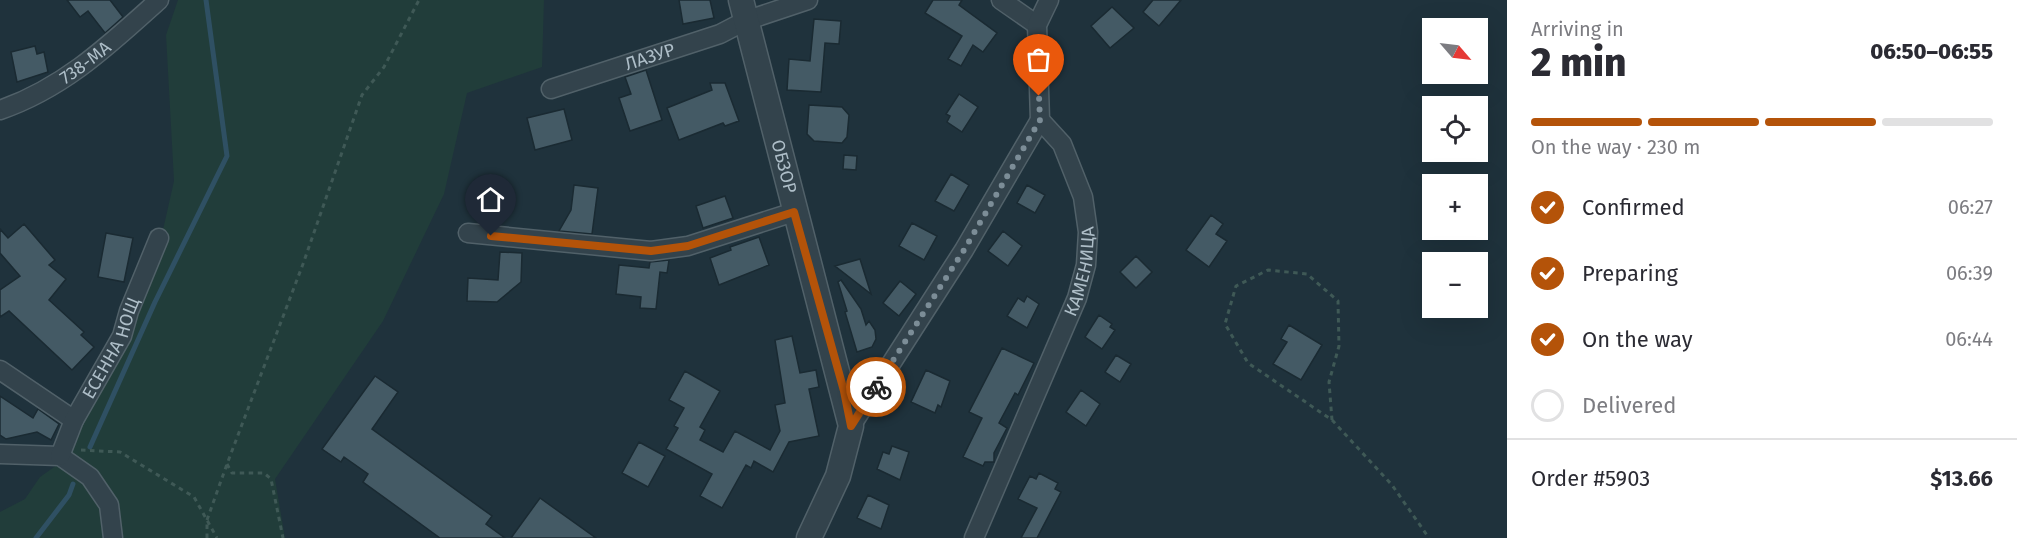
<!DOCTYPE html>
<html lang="en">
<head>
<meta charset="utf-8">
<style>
  :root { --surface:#fff; --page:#f7f7f7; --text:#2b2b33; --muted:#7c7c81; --line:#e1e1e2; --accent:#b45309 }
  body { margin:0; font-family:"Fira Sans",sans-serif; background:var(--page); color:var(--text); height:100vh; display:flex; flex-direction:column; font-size:22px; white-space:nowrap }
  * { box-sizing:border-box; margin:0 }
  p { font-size:20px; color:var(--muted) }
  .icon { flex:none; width:33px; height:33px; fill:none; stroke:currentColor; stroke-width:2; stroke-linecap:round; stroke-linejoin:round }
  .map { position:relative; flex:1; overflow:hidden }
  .sheet { display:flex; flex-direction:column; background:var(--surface); width:510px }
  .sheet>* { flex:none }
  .needle { width:39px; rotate:118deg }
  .tools { position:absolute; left:1422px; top:18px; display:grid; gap:12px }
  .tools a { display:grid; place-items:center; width:66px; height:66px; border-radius:0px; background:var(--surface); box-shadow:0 6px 24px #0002; font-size:30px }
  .pin { position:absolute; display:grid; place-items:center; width:51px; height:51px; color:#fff; margin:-62px -26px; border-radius:50% 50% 50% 0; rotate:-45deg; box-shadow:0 0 6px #0007 }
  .pin .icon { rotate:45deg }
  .courier { position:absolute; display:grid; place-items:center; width:60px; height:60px; margin:-30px; border:4px solid #b45309; border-radius:50%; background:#fff; color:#222; box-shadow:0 2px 8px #0007 }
  .overview em { font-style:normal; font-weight:800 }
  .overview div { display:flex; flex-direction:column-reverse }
  .overview { display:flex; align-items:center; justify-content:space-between; height:102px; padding:0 24px }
  h1 { font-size:39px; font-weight:800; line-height:45px }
  .bar { display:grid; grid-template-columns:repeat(4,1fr); gap:9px 6px; align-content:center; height:72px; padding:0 24px }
  .bar i { height:8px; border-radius:4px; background:var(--line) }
  .bar .active { background:var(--accent) }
  .bar p { grid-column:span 4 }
  .line { display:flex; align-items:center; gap:15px; padding:0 24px; border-top:2px solid var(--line) }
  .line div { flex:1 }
  ol { padding:0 24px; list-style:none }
  li { display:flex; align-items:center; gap:18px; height:66px }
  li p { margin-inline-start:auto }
  li .icon { padding:6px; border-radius:50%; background:var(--accent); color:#fff; stroke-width:4 }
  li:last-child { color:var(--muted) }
  li i { width:33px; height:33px; border:3px solid var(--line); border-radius:50% }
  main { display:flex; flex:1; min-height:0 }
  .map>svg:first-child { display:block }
  .green { fill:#213d3a }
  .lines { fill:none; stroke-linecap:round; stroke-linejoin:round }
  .stream { stroke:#2f5063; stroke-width:5 }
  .building { fill:#445a65; stroke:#1a2a32; stroke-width:1.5 }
  .minor-casing { stroke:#516169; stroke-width:21 }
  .tertiary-casing { stroke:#516169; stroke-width:27 }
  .path { stroke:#3f5956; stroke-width:3; stroke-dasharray:4.5 4.5; stroke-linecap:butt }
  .minor { stroke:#33434c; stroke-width:18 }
  .tertiary { stroke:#33434c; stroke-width:24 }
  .done { stroke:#7c8d97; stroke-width:6; stroke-dasharray:0 10.8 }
  .route { stroke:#b45309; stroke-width:8 }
  .labels { text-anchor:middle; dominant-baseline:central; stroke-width:6; stroke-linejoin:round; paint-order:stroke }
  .street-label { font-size:18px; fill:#aebec8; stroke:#182830 }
</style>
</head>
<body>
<main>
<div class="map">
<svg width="1507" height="538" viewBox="0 0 1507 538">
  <rect width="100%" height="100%" fill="#1f323c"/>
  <!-- green -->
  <path class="green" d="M 178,0 L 544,0 L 542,67 L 467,93 L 444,194 L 383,321 L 275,479 L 285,538 L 113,538 L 109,505 L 60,456 L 158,252 L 174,181 L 166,35 Z
    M 57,465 C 93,478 101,505 111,538 L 0,538 L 0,512 L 25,499 L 40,477 Z"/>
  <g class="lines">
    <!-- stream -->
    <path class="stream" d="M 90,447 L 155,302 L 227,156 L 206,0
      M 36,538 L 69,495 L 73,484"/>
  </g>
  <!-- building -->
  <path class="building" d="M 67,0 L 110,0 L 123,17 L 105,33 L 88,11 L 80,17 Z
    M 679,0 L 710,0 L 714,18 L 683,24 Z
    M 933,0 L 962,0 L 959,5 L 997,33 L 983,52 L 973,45 L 961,66 L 948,59 L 962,36 L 925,13 Z
    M 1153,0 L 1181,0 L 1159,26 L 1143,12 Z
    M 1112,7 L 1134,28 L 1110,48 L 1091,26 Z
    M 814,19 L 841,21 L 839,44 L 825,43 L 821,92 L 787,90 L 789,59 L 810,61 Z
    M 35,46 L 37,54 L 44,52 L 48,72 L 17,82 L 11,52 Z
    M 646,70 L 662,120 L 630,131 L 619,98 L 631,94 L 625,77 Z
    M 710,83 L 725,83 L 739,121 L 725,126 L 723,123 L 679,140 L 667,108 L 712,90 Z
    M 959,94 L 978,107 L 962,132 L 947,122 L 950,116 L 946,114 Z
    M 809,105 L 842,107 L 849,115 L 847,137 L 842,143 L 814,141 L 807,134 Z
    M 564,109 L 572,140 L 535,150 L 527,118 Z
    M 844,155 L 857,156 L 856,170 L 843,169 Z
    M 951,174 L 969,185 L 954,211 L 935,201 Z
    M 574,185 L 598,188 L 592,234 L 559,231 L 571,210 Z
    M 1027,185 L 1045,195 L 1035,213 L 1017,203 Z
    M 725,196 L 733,218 L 703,228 L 696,206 Z
    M 1211,215 L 1223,224 L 1216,234 L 1227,241 L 1209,267 L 1186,250 Z
    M 912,223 L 937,236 L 924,260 L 899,246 Z
    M 24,224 L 55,260 L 49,265 L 66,279 L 49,300 L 84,332 L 81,335 L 94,347 L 72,370 L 9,311 L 0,317 L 0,290 L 20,276 L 0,253 L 0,229 L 8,238 Z
    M 1003,231 L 1022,246 L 1008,266 L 988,251 Z
    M 106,233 L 133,238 L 124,282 L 98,277 Z
    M 759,237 L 769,265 L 719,285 L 710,258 L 731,250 L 730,247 Z
    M 500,252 L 522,253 L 521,282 L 497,302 L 467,301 L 468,278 L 498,280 Z
    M 1136,256 L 1152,272 L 1136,288 L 1120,272 Z
    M 860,259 L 871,294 L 835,266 Z
    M 669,260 L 667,273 L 660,272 L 656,309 L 640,308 L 641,297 L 616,294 L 619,265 L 649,268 L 650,262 Z
    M 841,280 L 861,309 L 866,325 L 869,321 L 875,330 L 876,339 L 872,347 L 857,352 L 845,312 L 847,311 L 838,282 Z
    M 900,281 L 916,294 L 899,316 L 883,303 Z
    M 1027,296 L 1039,304 L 1027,328 L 1007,316 L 1018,298 L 1024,302 Z
    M 1099,315 L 1112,324 L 1110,327 L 1115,330 L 1102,349 L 1085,337 Z
    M 1289,325 L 1322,345 L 1301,380 L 1273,364 L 1287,342 L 1281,339 Z
    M 792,336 L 800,373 L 816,370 L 819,387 L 809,389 L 819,436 L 789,442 L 773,472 L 754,461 L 751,468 L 746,465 L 722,508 L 700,496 L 712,474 L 666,449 L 678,428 L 674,426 L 684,408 L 669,400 L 685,371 L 720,391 L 700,427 L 705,430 L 700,440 L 723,452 L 735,431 L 770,450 L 780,431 L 775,405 L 785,403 L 775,340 Z
    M 1002,348 L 1034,363 L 1018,395 L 1015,393 L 999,423 L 1007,428 L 994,453 L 994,462 L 985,462 L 983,466 L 963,457 L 982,418 L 969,412 Z
    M 1116,355 L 1131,364 L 1120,382 L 1105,372 Z
    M 926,370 L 950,381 L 941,407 L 938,405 L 935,413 L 911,402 Z
    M 375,376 L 398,392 L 372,429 L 492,516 L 486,524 L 505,538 L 440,538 L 363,482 L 368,474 L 344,457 L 341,462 L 322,449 Z
    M 1081,390 L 1100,404 L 1086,426 L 1066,412 Z
    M 0,396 L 33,418 L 38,409 L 59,424 L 51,440 L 37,432 L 6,439 L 0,435 Z
    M 639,442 L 665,456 L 648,487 L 622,473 Z
    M 892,446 L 909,452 L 900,480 L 877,469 L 883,452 L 889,454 Z
    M 1039,473 L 1058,483 L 1055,489 L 1061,492 L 1037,538 L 1021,538 L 1037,508 L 1018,499 L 1030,476 L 1036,479 Z
    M 868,495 L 889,505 L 881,529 L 857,518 Z
    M 540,498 L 596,538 L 511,538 Z"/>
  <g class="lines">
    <defs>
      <g id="minor">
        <path d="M 1001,0 L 1037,25"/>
        <path id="s1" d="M 551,89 L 720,34 L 745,21 L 808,0"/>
        <path id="s2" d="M 0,110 C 64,88 109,45 159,0"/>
        <path d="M 468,233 L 651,251 L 688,246 L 794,212"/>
        <path d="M 0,370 L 74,420"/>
        <path d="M 851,426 L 964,250 L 1040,120"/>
        <path d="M 0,454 L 60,456 L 90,477 L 109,505 L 113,538"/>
        <path id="s3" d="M 60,456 L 74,420 L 122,336 L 129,311 L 159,238"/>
        <path id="s4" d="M 974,538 L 1077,298 L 1086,265 L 1088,232 L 1083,197 L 1062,144 L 1040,120 L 1037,25 L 1049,0"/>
      </g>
      <g id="tertiary">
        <path id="s5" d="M 741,0 L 851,426 L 838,476 L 809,538"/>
      </g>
    </defs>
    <!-- minor casing -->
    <use href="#minor" class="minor-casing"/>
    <!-- tertiary casing -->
    <use href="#tertiary" class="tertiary-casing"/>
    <!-- path -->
    <path class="path" d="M 1332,420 L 1329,382 L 1339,346 L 1338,301 L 1307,274 L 1268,270 L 1236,286 L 1225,324 L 1248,363 L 1332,420 L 1392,485 L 1429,538
      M 81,450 L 120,452 L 194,497 L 217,538
      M 227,464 L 232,473 L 264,473 L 271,479 L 283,538
      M 207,538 L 207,520 L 227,464 L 303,264 L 362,95 L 384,67 L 419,0"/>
    <!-- minor -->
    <use href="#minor" class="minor"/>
    <!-- tertiary -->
    <use href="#tertiary" class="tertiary"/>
  </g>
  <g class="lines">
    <!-- done -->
    <path class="done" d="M 876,387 L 964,250 L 1040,120 L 1039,96"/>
    <!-- route -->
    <path class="route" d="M 491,236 L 651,251 L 688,246 L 794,212 L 844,391 L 851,426 L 876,387"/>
  </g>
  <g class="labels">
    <!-- street labels -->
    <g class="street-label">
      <text stroke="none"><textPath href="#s1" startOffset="104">ЛАЗУР</textPath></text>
      <text stroke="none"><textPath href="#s2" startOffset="98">738-МА</textPath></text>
      <text stroke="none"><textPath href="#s5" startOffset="172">ОБЗОР</textPath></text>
      <text stroke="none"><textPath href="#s4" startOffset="288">КАМЕНИЦА</textPath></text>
      <text stroke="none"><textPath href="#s3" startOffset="120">ЕСЕННА НОЩ</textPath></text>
    </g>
  </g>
</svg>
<div class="tools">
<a><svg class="needle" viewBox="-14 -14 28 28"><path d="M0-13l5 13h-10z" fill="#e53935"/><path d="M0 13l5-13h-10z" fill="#7c7c81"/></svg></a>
<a><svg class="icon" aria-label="locate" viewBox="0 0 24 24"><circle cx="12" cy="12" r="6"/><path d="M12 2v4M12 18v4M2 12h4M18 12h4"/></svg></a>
<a>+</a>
<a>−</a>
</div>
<div class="pin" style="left:1039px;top:96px;background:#ea580c"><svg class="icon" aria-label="bag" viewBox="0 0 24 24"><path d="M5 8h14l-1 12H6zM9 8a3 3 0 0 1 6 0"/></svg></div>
<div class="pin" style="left:491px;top:236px;background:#1f2937"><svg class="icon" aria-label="home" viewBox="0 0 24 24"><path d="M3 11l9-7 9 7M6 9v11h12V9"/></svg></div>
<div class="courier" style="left:876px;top:387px"><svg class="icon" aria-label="bike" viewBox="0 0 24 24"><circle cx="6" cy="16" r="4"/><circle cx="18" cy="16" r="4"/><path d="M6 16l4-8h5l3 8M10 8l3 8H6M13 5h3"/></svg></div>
</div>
<section class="sheet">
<div class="overview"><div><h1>2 min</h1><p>Arriving in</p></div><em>06:50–06:55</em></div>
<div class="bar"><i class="active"></i><i class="active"></i><i class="active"></i><i></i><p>On the way · 230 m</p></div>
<ol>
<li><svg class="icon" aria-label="check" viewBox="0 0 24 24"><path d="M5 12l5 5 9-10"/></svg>Confirmed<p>06:27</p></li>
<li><svg class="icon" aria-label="check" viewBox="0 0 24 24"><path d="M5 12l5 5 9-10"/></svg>Preparing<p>06:39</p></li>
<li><svg class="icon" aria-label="check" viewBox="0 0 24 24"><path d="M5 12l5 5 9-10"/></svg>On the way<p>06:44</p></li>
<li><i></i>Delivered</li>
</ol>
<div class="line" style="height:78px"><div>Order #5903</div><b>$13.66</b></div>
</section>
</main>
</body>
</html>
